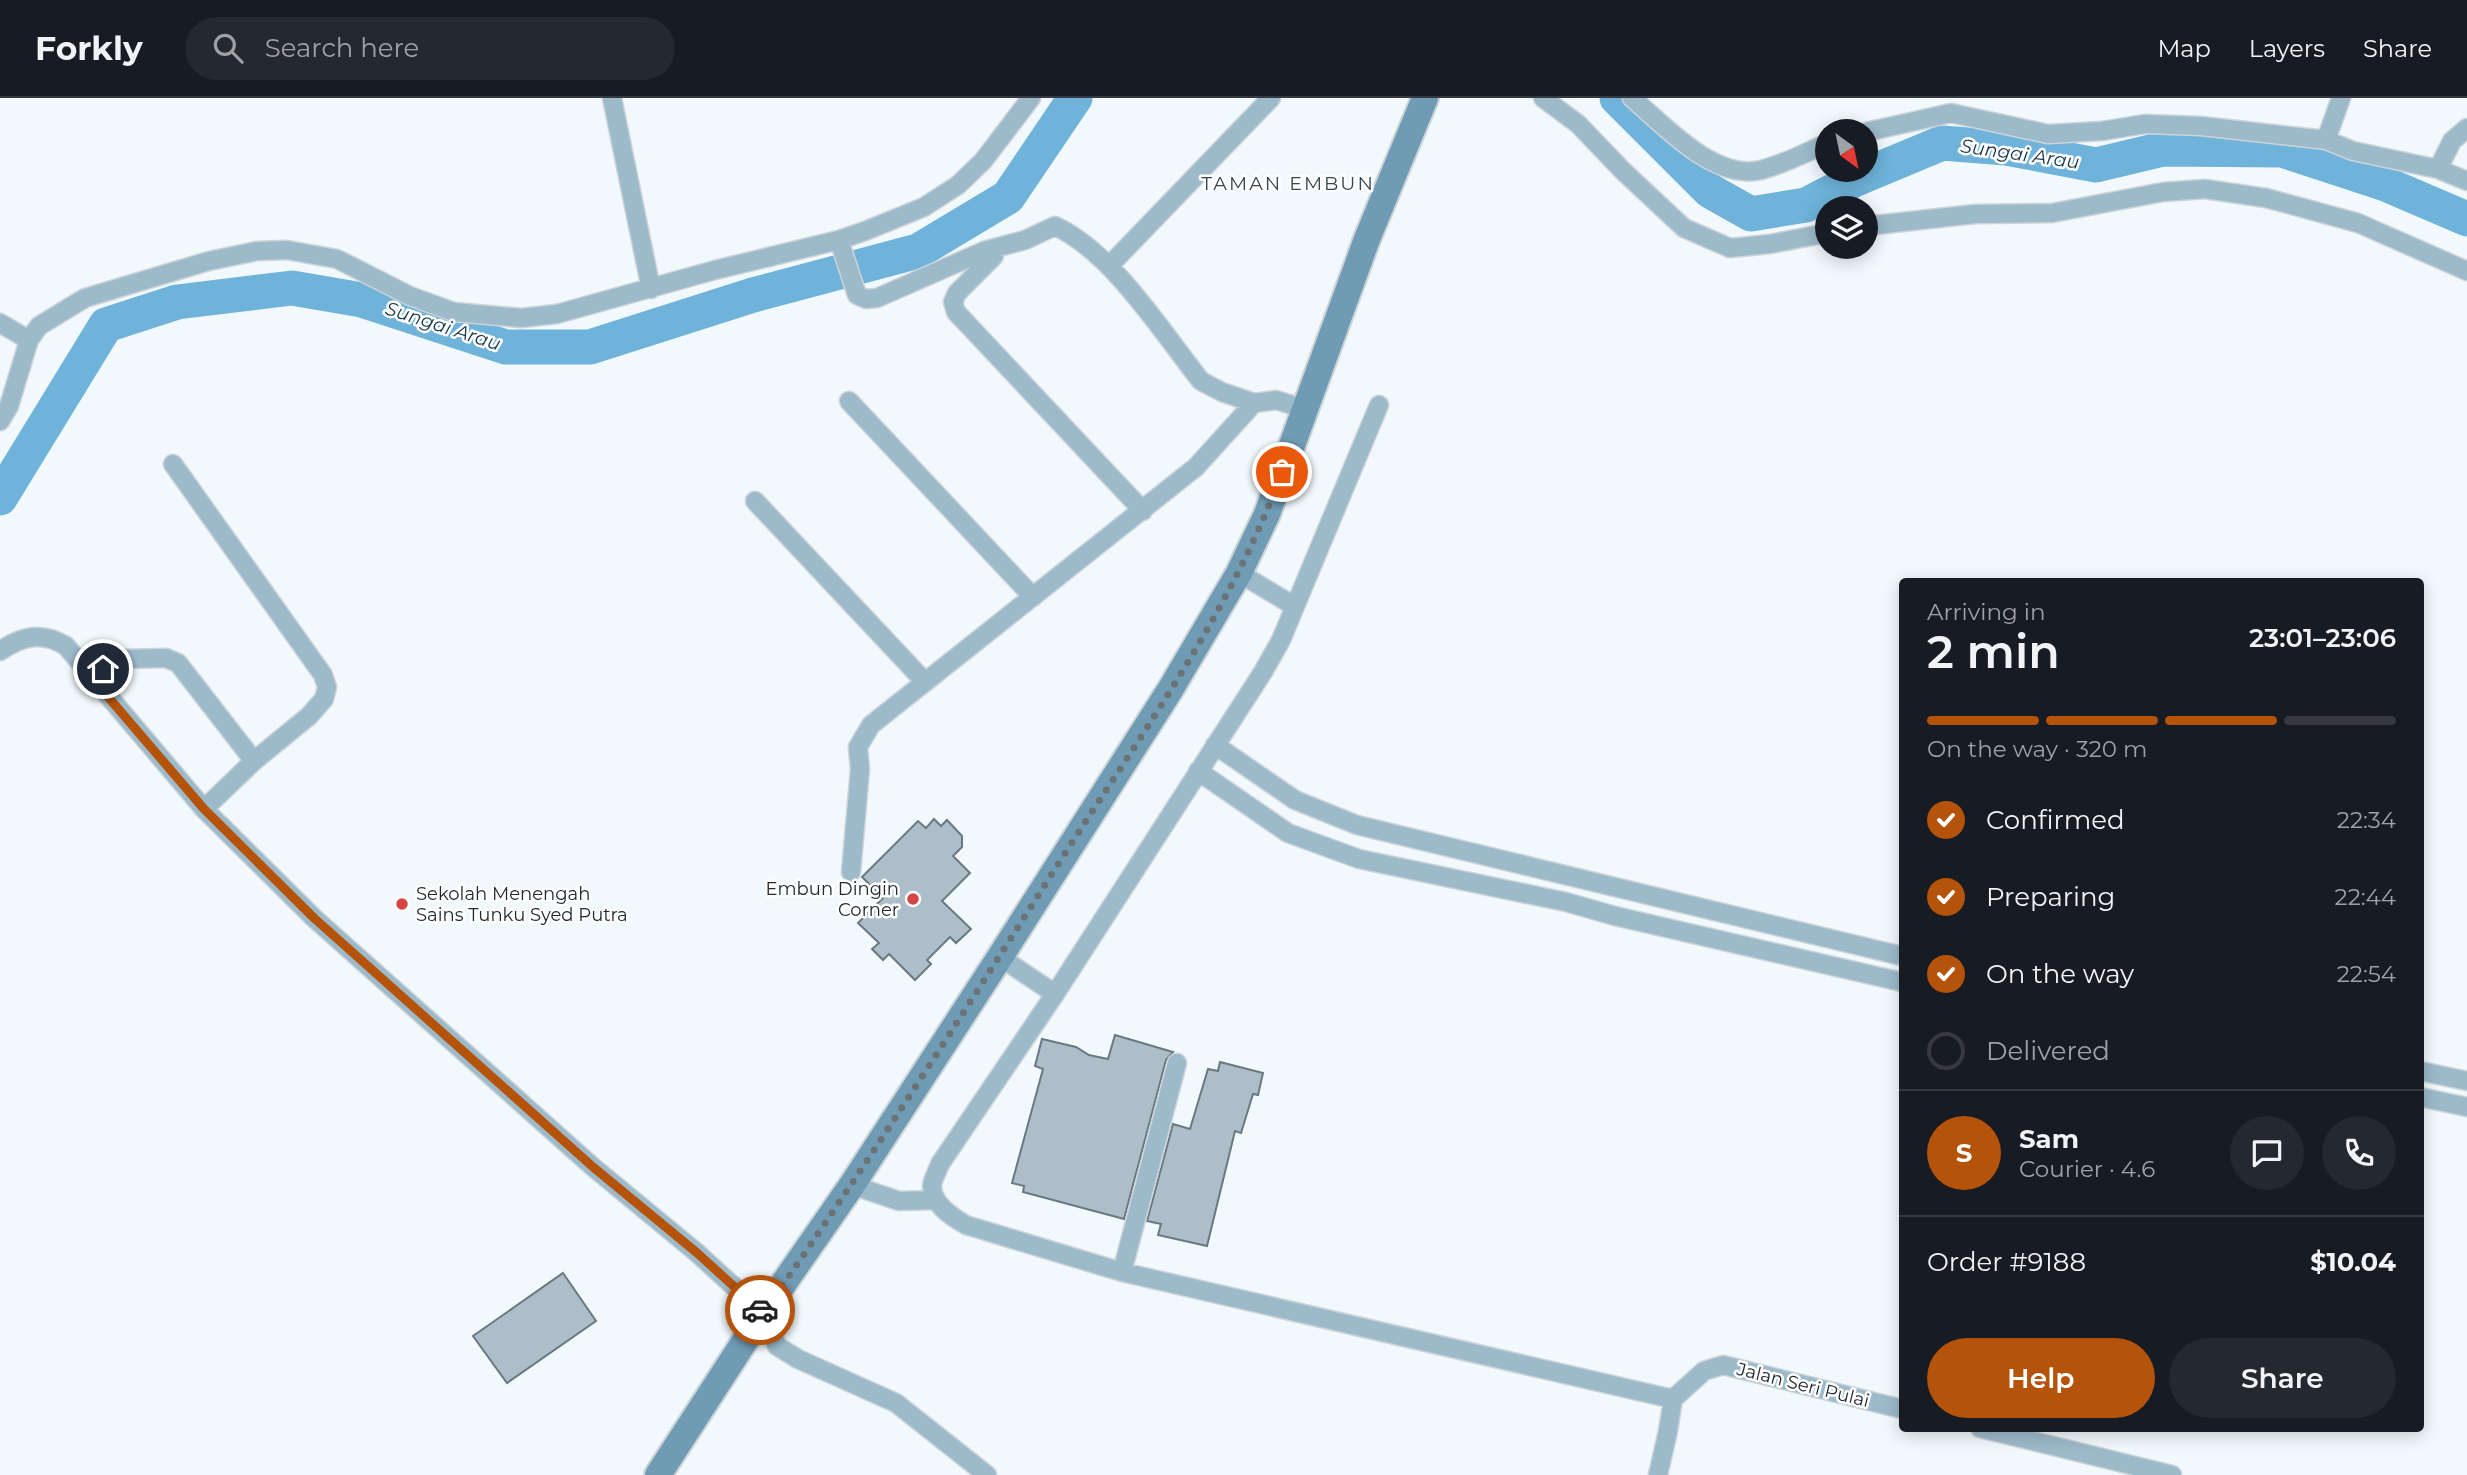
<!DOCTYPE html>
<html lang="en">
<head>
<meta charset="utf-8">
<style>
  :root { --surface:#171b24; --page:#242831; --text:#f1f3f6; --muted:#9ea1a6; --line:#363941; --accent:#b45309 }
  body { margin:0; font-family:Montserrat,sans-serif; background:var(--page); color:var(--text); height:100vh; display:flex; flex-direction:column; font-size:26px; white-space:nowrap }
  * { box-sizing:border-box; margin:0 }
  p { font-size:23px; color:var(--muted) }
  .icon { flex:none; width:38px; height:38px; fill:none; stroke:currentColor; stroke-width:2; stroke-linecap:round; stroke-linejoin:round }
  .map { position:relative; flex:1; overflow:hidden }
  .side { position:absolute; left:1899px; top:480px; width:525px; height:854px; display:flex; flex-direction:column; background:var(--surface); border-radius:7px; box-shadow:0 4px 18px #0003 }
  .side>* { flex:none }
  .needle { width:46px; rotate:147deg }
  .fabs { position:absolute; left:1815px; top:21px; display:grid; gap:14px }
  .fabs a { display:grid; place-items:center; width:63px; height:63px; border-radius:50%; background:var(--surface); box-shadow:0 4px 18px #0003; font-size:35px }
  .pin { position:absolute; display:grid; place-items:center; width:60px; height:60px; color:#fff; margin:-30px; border:4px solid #fff; border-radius:50%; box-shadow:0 2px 7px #0007 }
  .courier { position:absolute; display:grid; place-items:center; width:70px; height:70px; margin:-35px; border:5px solid #b45309; border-radius:50%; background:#fff; color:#222; box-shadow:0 2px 9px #0007 }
  .head em { font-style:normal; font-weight:600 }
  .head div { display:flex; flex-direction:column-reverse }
  .head { display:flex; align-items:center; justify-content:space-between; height:119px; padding:0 28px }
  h1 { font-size:46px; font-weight:600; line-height:52px }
  .bar { display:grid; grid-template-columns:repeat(4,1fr); gap:10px 7px; align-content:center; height:84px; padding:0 28px }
  .bar i { height:9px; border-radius:5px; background:var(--line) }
  .bar .current { background:var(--accent) }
  .bar p { grid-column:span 4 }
  .line { display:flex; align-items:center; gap:18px; padding:0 28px; border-top:2px solid var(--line) }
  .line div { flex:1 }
  .round { display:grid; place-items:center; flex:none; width:74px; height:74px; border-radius:37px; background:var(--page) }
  ol { padding:0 28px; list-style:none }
  li { display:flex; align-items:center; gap:21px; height:77px }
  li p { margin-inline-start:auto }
  li .icon { padding:7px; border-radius:50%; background:var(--accent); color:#fff; stroke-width:4 }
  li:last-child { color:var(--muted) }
  li i { width:38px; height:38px; border:4px solid var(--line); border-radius:50% }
  .button { display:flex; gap:14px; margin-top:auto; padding:14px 28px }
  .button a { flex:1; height:80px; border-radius:42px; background:var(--accent); color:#fff; font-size:28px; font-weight:600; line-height:80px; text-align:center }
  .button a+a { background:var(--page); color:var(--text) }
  header { display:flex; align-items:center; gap:42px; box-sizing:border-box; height:98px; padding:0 35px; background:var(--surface); border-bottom:2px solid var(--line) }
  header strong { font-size:33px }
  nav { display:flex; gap:38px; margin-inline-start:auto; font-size:24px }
  .search { width:490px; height:63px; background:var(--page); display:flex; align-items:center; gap:18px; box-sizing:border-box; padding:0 24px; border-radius:38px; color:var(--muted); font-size:26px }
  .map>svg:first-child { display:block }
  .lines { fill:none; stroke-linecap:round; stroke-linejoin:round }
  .river { stroke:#6fb3da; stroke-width:35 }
  .building { fill:#adbec9; stroke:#697983; stroke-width:2 }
  .minor-casing { stroke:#ccd4d8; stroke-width:21 }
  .secondary-casing { stroke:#ccd4d8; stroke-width:30 }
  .minor { stroke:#9dbacb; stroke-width:18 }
  .secondary { stroke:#709bb4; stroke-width:26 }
  .done { stroke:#6a7276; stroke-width:7; stroke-dasharray:0 12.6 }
  .route { stroke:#b45309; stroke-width:9 }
  .poi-dot { fill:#d44545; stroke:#fff; stroke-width:2.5 }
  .labels { text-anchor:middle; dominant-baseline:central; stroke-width:5; stroke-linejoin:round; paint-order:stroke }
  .poi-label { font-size:18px; fill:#22292d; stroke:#fff; text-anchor:end }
  .street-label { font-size:18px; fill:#22292d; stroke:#fff }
  .water-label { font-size:19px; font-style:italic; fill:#173647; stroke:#fff }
  .neighbourhood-label { font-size:19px; letter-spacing:2px; fill:#37464f; stroke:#fff }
</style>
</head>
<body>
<header>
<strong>Forkly</strong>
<div class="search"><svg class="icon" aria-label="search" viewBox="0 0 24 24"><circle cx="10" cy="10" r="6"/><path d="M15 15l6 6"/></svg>Search here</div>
<nav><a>Map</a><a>Layers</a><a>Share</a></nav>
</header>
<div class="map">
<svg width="2467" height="1377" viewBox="0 0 2467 1377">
  <rect width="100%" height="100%" fill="#f1f9fd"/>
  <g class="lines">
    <!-- river -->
    <path class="river" d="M 1617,0 L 1710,93 L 1751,116 L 1806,107 L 1856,81 L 1942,45 L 2006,50 L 2096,67 L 2163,51 L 2282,52 L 2383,85 L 2467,121
      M 0,400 L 106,227 L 177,204 L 292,190 L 362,202 L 506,249 L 590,249 L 753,197 L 918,153 L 1008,99 L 1075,0"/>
  </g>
  <!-- building -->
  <path class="building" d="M 934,721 L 941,728 L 947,722 L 962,738 L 962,749 L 953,758 L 970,775 L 942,803 L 971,831 L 956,845 L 950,839 L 927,862 L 931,866 L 915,882 L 889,856 L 883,862 L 872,851 L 879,845 L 858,825 L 883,800 L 862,779 L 918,723 L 926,730 Z
    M 1115,937 L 1173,954 L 1166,962 L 1124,1121 L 1023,1094 L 1024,1088 L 1012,1085 L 1043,971 L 1035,968 L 1042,941 L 1076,949 L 1089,957 L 1108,961 Z
    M 1220,964 L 1263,975 L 1258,997 L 1253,996 L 1241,1035 L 1235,1033 L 1207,1148 L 1158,1137 L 1161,1126 L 1147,1123 L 1173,1026 L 1190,1031 L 1208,971 L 1218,973 Z
    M 563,1175 L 596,1223 L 507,1285 L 473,1238 Z"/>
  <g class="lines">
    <defs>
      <path id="minor" d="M 612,0 L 651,191
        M 1543,0 L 1578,26 L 1623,73 L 1684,130 L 1730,150 L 1770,146 L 1827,135
        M 1632,0 C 1665,28 1714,83 1761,72 C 1784,66 1806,55 1827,45
        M 1866,34 L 1951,15 L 2048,36 L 2102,33 L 2145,26 L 2201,28 L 2326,42 L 2353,53 L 2438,71 L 2467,83
        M 2326,42 L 2341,0
        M 2438,71 L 2452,43 L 2467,30
        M 1866,128 L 1975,116 L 2052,115 L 2163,94 L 2205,91 L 2266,100 L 2358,125 L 2467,173
        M 839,142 L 857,197 L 866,201 L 877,200 L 984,153 L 1025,142 L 1055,128 C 1112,154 1162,234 1201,283 L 1222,294 L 1254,305 L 1276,302 L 1305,311
        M 995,151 L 994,158 L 957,195 L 953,204 L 956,214 L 1143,413
        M 1110,167 L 1271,0
        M 0,225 L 29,242
        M 849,303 L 1033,499
        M 1379,307 L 1281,542 L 1263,574 L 1055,896 L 940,1066 C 938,1072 932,1082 932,1088 C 932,1106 952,1119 966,1127 L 1122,1174 L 1673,1301
        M 0,323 L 9,308 L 29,242 L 39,228 L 85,200 L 209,163 L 257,153 L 287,152 L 337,161 L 410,198 L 454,214 L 521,220 L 557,216 L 715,172 L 839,142 L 865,133 L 924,109 L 958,87 L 983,63 L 1031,0
        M 173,366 L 323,577 L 327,589 L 324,601 L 309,618 L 254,663 L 204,711
        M 755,403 L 925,584
        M 1239,475 L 1294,508
        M 0,553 C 22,538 42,533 66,548 L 204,711 L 314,820 L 593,1069 L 696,1154 L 763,1215 L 777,1248 L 798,1261 L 896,1305 L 987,1377
        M 91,579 L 122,561 L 166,560 L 178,565 L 254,663
        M 1215,647 L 1295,702 L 1357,727 L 1902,858
        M 1198,673 L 1288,735 L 1359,761 L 1566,804 L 1615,818 L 1902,884
        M 851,774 L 860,671 L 858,649 L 871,627 L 1196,369 L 1254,305
        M 1000,859 L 1055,896
        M 2420,973 L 2467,983
        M 2420,999 L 2467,1009
        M 852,1087 L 899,1103 L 936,1102
        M 1122,1174 L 1177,965
        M 1673,1301 L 1704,1273 L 1723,1267 L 1902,1311
        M 1980,1330 L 2172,1377
        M 1658,1377 L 1668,1333 L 1673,1301"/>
      <path id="secondary" d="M 658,1377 L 763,1215 L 852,1087 L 1000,859 L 1170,592 L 1239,475 L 1267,416 L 1367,141 L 1425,0"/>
    </defs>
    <!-- minor casing -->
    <use href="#minor" class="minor-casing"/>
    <!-- secondary casing -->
    <use href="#secondary" class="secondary-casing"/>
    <!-- minor -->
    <use href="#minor" class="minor"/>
    <!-- secondary -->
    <use href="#secondary" class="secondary"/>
  </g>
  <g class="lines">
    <!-- done -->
    <path class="done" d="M 760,1212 L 763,1215 C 871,1062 970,904 1071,746 C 1148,627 1233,508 1282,374"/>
    <!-- route -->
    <path class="route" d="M 103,571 L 91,579 L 204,711 L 314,820 L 593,1069 L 696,1154 L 760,1212"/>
  </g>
  <!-- markers -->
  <g class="poi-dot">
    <circle cx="913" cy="801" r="7"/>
    <circle cx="402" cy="806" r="7"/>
  </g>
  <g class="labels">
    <!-- poi labels -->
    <g class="poi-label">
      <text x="899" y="791">Embun Dingin<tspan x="899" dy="21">Corner</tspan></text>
      <text x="416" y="796" text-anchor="start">Sekolah Menengah<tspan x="416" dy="21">Sains Tunku Syed Putra</tspan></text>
    </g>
    <!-- street labels -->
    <g class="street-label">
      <text transform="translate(1803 1287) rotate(14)">Jalan Seri Pulai</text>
    </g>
    <!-- water labels -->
    <g class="water-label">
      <text transform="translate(2020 56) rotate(8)">Sungai Arau</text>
      <text transform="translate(443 228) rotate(18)">Sungai Arau</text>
    </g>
    <!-- neighbourhood labels -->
    <g class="neighbourhood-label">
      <text x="1288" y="85">TAMAN EMBUN</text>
    </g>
  </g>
</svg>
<div class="fabs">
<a><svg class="needle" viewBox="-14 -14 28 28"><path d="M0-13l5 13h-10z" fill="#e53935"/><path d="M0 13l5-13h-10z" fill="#9ea1a6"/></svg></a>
<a><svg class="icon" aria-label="layers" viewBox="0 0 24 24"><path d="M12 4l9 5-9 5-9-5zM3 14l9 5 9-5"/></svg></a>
</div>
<div class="pin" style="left:1282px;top:374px;background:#ea580c"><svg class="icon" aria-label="bag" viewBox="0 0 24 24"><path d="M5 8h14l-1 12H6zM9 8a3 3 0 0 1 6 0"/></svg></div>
<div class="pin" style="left:103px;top:571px;background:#1f2937"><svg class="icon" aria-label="home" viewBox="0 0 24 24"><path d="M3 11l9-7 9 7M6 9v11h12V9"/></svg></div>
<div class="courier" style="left:760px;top:1212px"><svg class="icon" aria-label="car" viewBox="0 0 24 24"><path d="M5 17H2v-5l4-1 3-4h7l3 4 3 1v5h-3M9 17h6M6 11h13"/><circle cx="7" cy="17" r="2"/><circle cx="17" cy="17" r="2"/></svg></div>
<section class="side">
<div class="head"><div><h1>2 min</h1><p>Arriving in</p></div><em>23:01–23:06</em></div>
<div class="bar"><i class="current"></i><i class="current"></i><i class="current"></i><i></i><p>On the way · 320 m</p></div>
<ol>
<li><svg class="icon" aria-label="check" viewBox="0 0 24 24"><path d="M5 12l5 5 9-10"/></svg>Confirmed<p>22:34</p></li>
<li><svg class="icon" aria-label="check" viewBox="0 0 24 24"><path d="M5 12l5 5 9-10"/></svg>Preparing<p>22:44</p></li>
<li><svg class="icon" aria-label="check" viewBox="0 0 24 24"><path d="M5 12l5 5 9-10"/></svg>On the way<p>22:54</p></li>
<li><i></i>Delivered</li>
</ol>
<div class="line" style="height:126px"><b class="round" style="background:var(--accent);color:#fff">S</b><div><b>Sam</b><p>Courier · 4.6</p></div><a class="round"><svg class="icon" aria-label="chat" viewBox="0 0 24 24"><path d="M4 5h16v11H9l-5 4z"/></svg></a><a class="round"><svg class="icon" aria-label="phone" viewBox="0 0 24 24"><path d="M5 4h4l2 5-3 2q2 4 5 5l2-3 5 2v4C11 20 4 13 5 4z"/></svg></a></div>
<div class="line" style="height:91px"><div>Order #9188</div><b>$10.04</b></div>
<div class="button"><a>Help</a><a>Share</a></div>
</section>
</div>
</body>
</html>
